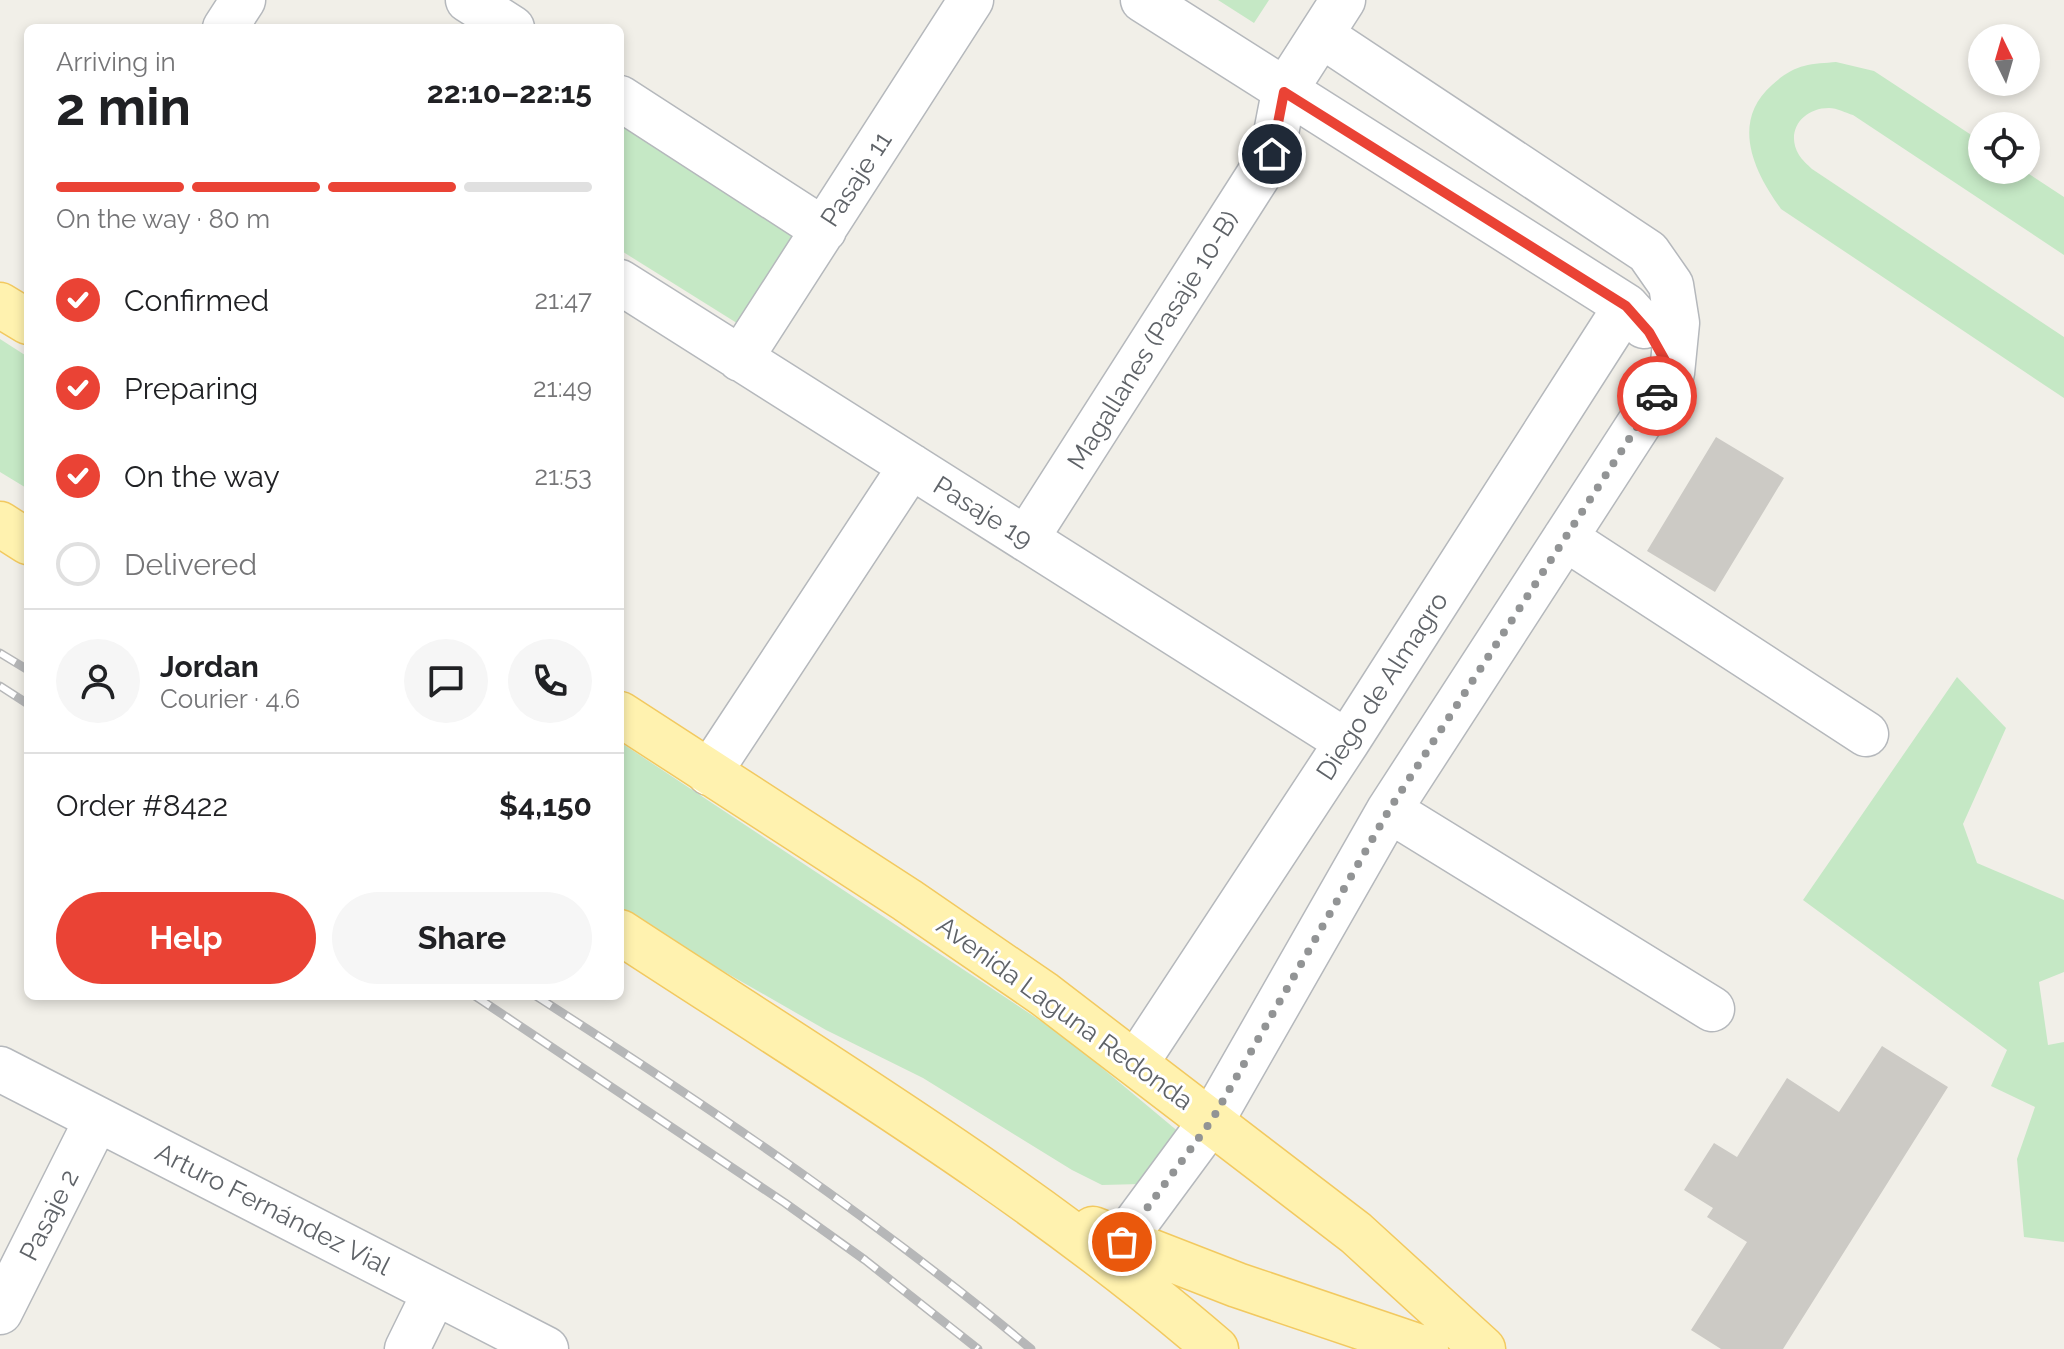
<!DOCTYPE html>
<html lang="en">
<head>
<meta charset="utf-8">
<style>
  :root { --surface:#fff; --page:#f6f6f6; --text:#202124; --muted:#757577; --line:#e0e0e0; --accent:#ea4335 }
  body { margin:0; font-family:Raleway,sans-serif; background:var(--page); color:var(--text); height:100vh; display:flex; flex-direction:column; font-size:30px; white-space:nowrap }
  * { box-sizing:border-box; margin:0 }
  p { font-size:26px; color:var(--muted) }
  .icon { flex:none; width:44px; height:44px; fill:none; stroke:currentColor; stroke-width:2; stroke-linecap:round; stroke-linejoin:round }
  .map { position:relative; flex:1; overflow:hidden }
  .panel { position:absolute; left:24px; top:24px; width:600px; height:976px; display:flex; flex-direction:column; background:var(--surface); border-radius:12px; box-shadow:0 4px 12px #0003 }
  .panel>* { flex:none }
  .needle { width:52px; rotate:355deg }
  .tools { position:absolute; left:1968px; top:24px; display:grid; gap:16px }
  .tools a { display:grid; place-items:center; width:72px; height:72px; border-radius:50%; background:var(--surface); box-shadow:0 4px 12px #0003; font-size:40px }
  .pin { position:absolute; display:grid; place-items:center; width:68px; height:68px; color:#fff; margin:-34px; border:4px solid #fff; border-radius:50%; box-shadow:0 2px 8px #0007 }
  .courier { position:absolute; display:grid; place-items:center; width:80px; height:80px; margin:-40px; border:6px solid #ea4335; border-radius:50%; background:#fff; color:#222; box-shadow:0 2px 10px #0007 }
  .overview em { font-style:normal; font-weight:700 }
  .overview div { display:flex; flex-direction:column-reverse }
  .overview { display:flex; align-items:center; justify-content:space-between; height:136px; padding:0 32px }
  h1 { font-size:52px; font-weight:700; line-height:60px }
  .bar { display:grid; grid-template-columns:repeat(4,1fr); gap:12px 8px; align-content:center; height:96px; padding:0 32px }
  .bar i { height:10px; border-radius:6px; background:var(--line) }
  .bar .current { background:var(--accent) }
  .bar p { grid-column:span 4 }
  .line { display:flex; align-items:center; gap:20px; padding:0 32px; border-top:2px solid var(--line) }
  .line div { flex:1 }
  .round { display:grid; place-items:center; flex:none; width:84px; height:84px; border-radius:42px; background:var(--page) }
  ol { padding:0 32px; list-style:none }
  li { display:flex; align-items:center; gap:24px; height:88px }
  li p { margin-inline-start:auto }
  li .icon { padding:8px; border-radius:50%; background:var(--accent); color:#fff; stroke-width:4 }
  li:last-child { color:var(--muted) }
  li i { width:44px; height:44px; border:4px solid var(--line); border-radius:50% }
  .button { display:flex; gap:16px; margin-top:auto; padding:16px 32px }
  .button a { flex:1; height:92px; border-radius:48px; background:var(--accent); color:#fff; font-size:32px; font-weight:700; line-height:92px; text-align:center }
  .button a+a { background:var(--page); color:var(--text) }
  .map>svg:first-child { display:block }
  .green { fill:#c5e8c5 }
  .building { fill:#cccac5 }
  .lines { fill:none; stroke-linecap:round; stroke-linejoin:round }
  .minor-casing { stroke:#b5b8bc; stroke-width:47 }
  .major-casing { stroke:#f2c960; stroke-width:47 }
  .minor { stroke:#fff; stroke-width:44 }
  .major { stroke:#fff2af; stroke-width:44 }
  .rail-casing { stroke:#b6b7b8; stroke-width:9 }
  .rail { stroke:#fff; stroke-width:6; stroke-dasharray:18; stroke-linecap:butt }
  .done { stroke:#929495; stroke-width:8; stroke-dasharray:0 14.4 }
  .route { stroke:#ea4335; stroke-width:10 }
  .labels { text-anchor:middle; dominant-baseline:central; stroke-width:6; stroke-linejoin:round; paint-order:stroke }
  .street-label { font-size:26px; fill:#5f6368; stroke:#fff }
</style>
</head>
<body>
<div class="map">
<svg width="2064" height="1349" viewBox="0 0 2064 1349">
  <rect width="100%" height="100%" fill="#f1efe8"/>
  <!-- green -->
  <path class="green" d="M 1218,0 L 1269,0 L 1254,23 Z
    M 1836,62 L 1874,71 L 1982,142 L 1982,170 L 2023,170 L 2064,197 L 2064,255 L 1853,115 C 1846,113 1837,108 1829,108 C 1802,108 1785,132 1799,155 C 1802,160 1808,165 1812,169 L 2064,337 L 2064,398 L 1781,209 C 1754,172 1730,122 1772,85 C 1780,77 1794,68 1804,66 C 1814,63 1826,63 1836,62 Z
    M 620,118 L 801,233 L 740,325 L 620,250 Z
    M 0,339 L 28,357 L 28,489 L 0,472 Z
    M 1957,677 L 2006,728 L 1963,824 L 1977,863 L 2064,900 L 2064,972 L 2039,982 L 2048,1045 L 2064,1042 L 2064,1242 L 2024,1237 L 2017,1159 L 2035,1107 L 1991,1086 L 2007,1050 L 1803,900 Z
    M 620,742 L 1065,1037 L 1180,1133 L 1141,1184 L 1102,1185 L 1072,1170 L 923,1078 L 826,1030 L 620,912 Z"/>
  <!-- building -->
  <path class="building" d="M 1716,437 L 1784,478 L 1715,592 L 1647,551 Z
    M 1882,1046 L 1948,1087 L 1783,1349 L 1721,1349 L 1691,1330 L 1747,1242 L 1707,1217 L 1713,1208 L 1684,1190 L 1714,1143 L 1737,1157 L 1787,1078 L 1839,1112 Z"/>
  <g class="lines">
    <defs>
      <path id="minor" d="M 468,0 L 512,28
        M 1143,0 L 1626,306 L 1644,326
        M 225,28 L 243,0
        M 620,98 L 824,230
        M 620,282 L 1347,742
        M 740,359 L 971,0
        M 1565,538 L 1866,734
        M 1026,539 L 1272,154 L 1284,92 L 1343,0
        M 709,773 L 911,466
        M 1389,810 L 1712,1009
        M 1136,1063 L 1347,742 L 1626,306
        M 0,1069 L 546,1349
        M 1122,1242 L 1212,1120 L 1389,810 L 1672,373 L 1677,323 L 1671,285 L 1648,252 L 1321,35
        M 0,1312 L 97,1119
        M 407,1349 L 435,1292"/>
      <path id="major" d="M 0,305 L 28,322
        M 0,524 L 28,542
        M 620,714 L 907,900 L 1044,994 L 1356,1233 L 1483,1349
        M 620,932 C 823,1065 1032,1190 1216,1349
        M 1093,1229 L 1237,1285 L 1426,1349"/>
    </defs>
    <!-- minor casing -->
    <use href="#minor" class="minor-casing"/>
    <!-- major casing -->
    <use href="#major" class="major-casing"/>
    <!-- minor -->
    <use href="#minor" class="minor"/>
    <!-- major -->
    <use href="#major" class="major"/>
    <defs>
      <path id="rail" d="M 0,653 L 28,670
        M 0,686 L 28,704
        M 475,996 L 785,1203 L 865,1260 L 978,1349
        M 536,996 C 706,1105 876,1219 1031,1349"/>
    </defs>
    <!-- rail casing -->
    <use href="#rail" class="rail-casing"/>
    <!-- rail -->
    <use href="#rail" class="rail"/>
  </g>
  <g class="lines">
    <!-- done -->
    <path class="done" d="M 1122,1242 L 1212,1120 L 1389,810 L 1657,396"/>
    <!-- route -->
    <path class="route" d="M 1272,154 L 1284,92 L 1626,306 L 1649,332 L 1672,373 L 1657,396"/>
  </g>
  <g class="labels">
    <!-- street labels -->
    <g class="street-label">
      <text transform="translate(856 179) rotate(-57)">Pasaje 11</text>
      <text transform="translate(1153 340) rotate(-58)">Magallanes (Pasaje 10-B)</text>
      <text transform="translate(983 512) rotate(32)">Pasaje 19</text>
      <text transform="translate(1382 686) rotate(-57)">Diego de Almagro</text>
      <text transform="translate(1065 1013) rotate(36)">Avenida Laguna Redonda</text>
      <text transform="translate(273 1209) rotate(27)">Arturo Fernández Vial</text>
      <text transform="translate(49 1215) rotate(-63)">Pasaje 2</text>
    </g>
  </g>
</svg>
<div class="tools">
<a><svg class="needle" viewBox="-14 -14 28 28"><path d="M0-13l5 13h-10z" fill="#e53935"/><path d="M0 13l5-13h-10z" fill="#757577"/></svg></a>
<a><svg class="icon" aria-label="locate" viewBox="0 0 24 24"><circle cx="12" cy="12" r="6"/><path d="M12 2v4M12 18v4M2 12h4M18 12h4"/></svg></a>
</div>
<div class="pin" style="left:1122px;top:1242px;background:#ea580c"><svg class="icon" aria-label="bag" viewBox="0 0 24 24"><path d="M5 8h14l-1 12H6zM9 8a3 3 0 0 1 6 0"/></svg></div>
<div class="pin" style="left:1272px;top:154px;background:#1f2937"><svg class="icon" aria-label="home" viewBox="0 0 24 24"><path d="M3 11l9-7 9 7M6 9v11h12V9"/></svg></div>
<div class="courier" style="left:1657px;top:396px"><svg class="icon" aria-label="car" viewBox="0 0 24 24"><path d="M5 17H2v-5l4-1 3-4h7l3 4 3 1v5h-3M9 17h6M6 11h13"/><circle cx="7" cy="17" r="2"/><circle cx="17" cy="17" r="2"/></svg></div>
<section class="panel">
<div class="overview"><div><h1>2 min</h1><p>Arriving in</p></div><em>22:10–22:15</em></div>
<div class="bar"><i class="current"></i><i class="current"></i><i class="current"></i><i></i><p>On the way · 80 m</p></div>
<ol>
<li><svg class="icon" aria-label="check" viewBox="0 0 24 24"><path d="M5 12l5 5 9-10"/></svg>Confirmed<p>21:47</p></li>
<li><svg class="icon" aria-label="check" viewBox="0 0 24 24"><path d="M5 12l5 5 9-10"/></svg>Preparing<p>21:49</p></li>
<li><svg class="icon" aria-label="check" viewBox="0 0 24 24"><path d="M5 12l5 5 9-10"/></svg>On the way<p>21:53</p></li>
<li><i></i>Delivered</li>
</ol>
<div class="line" style="height:144px"><a class="round"><svg class="icon" aria-label="person" viewBox="0 0 24 24"><circle cx="12" cy="8" r="4"/><path d="M4 21q1-7 8-7t8 7"/></svg></a><div><b>Jordan</b><p>Courier · 4.6</p></div><a class="round"><svg class="icon" aria-label="chat" viewBox="0 0 24 24"><path d="M4 5h16v11H9l-5 4z"/></svg></a><a class="round"><svg class="icon" aria-label="phone" viewBox="0 0 24 24"><path d="M5 4h4l2 5-3 2q2 4 5 5l2-3 5 2v4C11 20 4 13 5 4z"/></svg></a></div>
<div class="line" style="height:104px"><div>Order #8422</div><b>$4,150</b></div>
<div class="button"><a>Help</a><a>Share</a></div>
</section>
</div>
</body>
</html>
